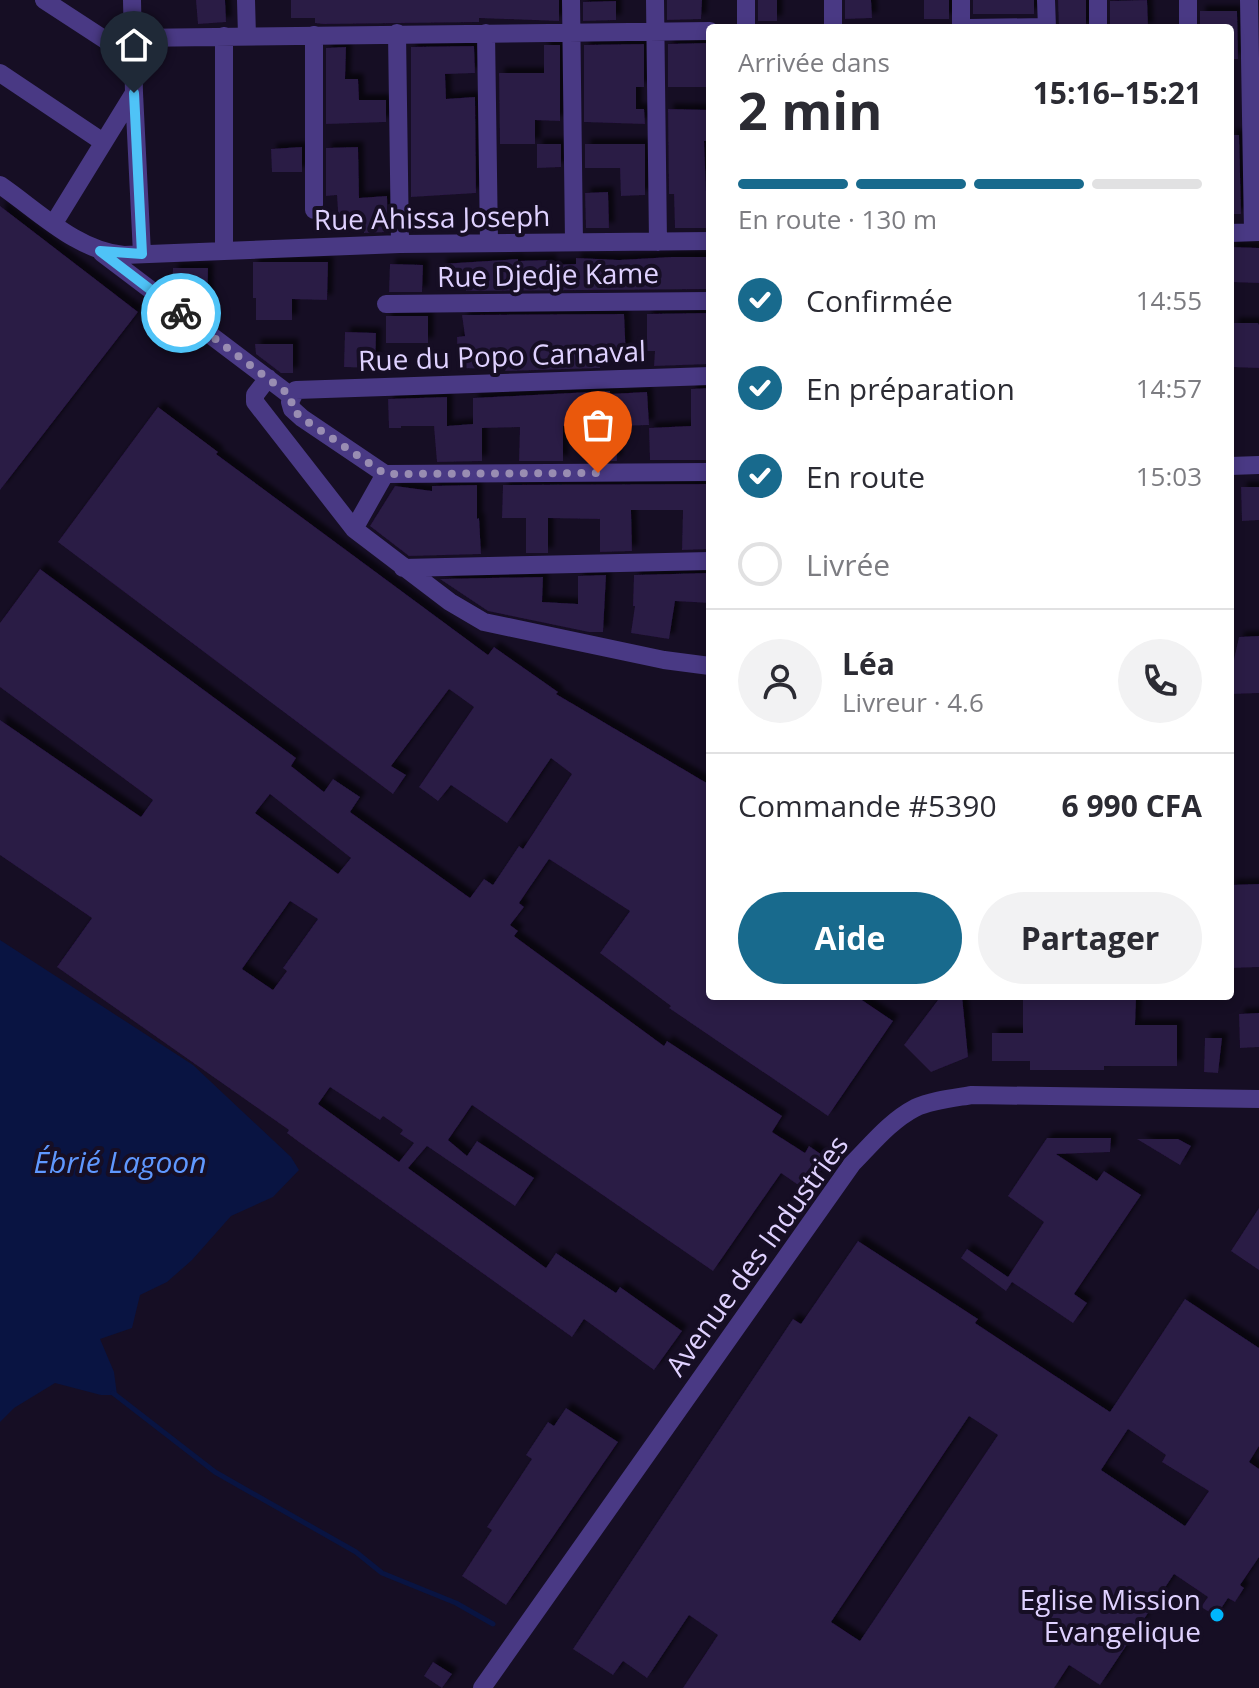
<!DOCTYPE html>
<html lang="fr">
<head>
<meta charset="utf-8">
<style>
  :root { --surface:#fff; --page:#f2f2f3; --text:#2b2b33; --muted:#7c7c81; --line:#e1e1e2; --accent:#186a8d }
  body { margin:0; font-family:"Open Sans",sans-serif; background:var(--page); color:var(--text); height:100vh; display:flex; flex-direction:column; font-size:30px; white-space:nowrap }
  * { box-sizing:border-box; margin:0 }
  p { font-size:26px; color:var(--muted) }
  .icon { flex:none; width:44px; height:44px; fill:none; stroke:currentColor; stroke-width:2; stroke-linecap:round; stroke-linejoin:round }
  .map { position:relative; flex:1; overflow:hidden }
  .drawer { position:absolute; left:706px; top:24px; width:528px; height:976px; display:flex; flex-direction:column; background:var(--surface); border-radius:8px; box-shadow:0 4px 12px #0003 }
  .drawer>* { flex:none }
  .pin { position:absolute; display:grid; place-items:center; width:68px; height:68px; color:#fff; margin:-82px -34px; border-radius:50% 50% 50% 0; rotate:-45deg; box-shadow:0 0 8px #0007 }
  .pin .icon { rotate:45deg }
  .courier { position:absolute; display:grid; place-items:center; width:80px; height:80px; margin:-40px; border:6px solid #4fc3f7; border-radius:50%; background:#fff; color:#222; box-shadow:0 2px 10px #0007 }
  .head em { font-style:normal; font-weight:700 }
  .head div { display:flex; flex-direction:column-reverse }
  .head { display:flex; align-items:center; justify-content:space-between; height:136px; padding:0 32px }
  h1 { font-size:52px; font-weight:700; line-height:60px }
  .bar { display:grid; grid-template-columns:repeat(4,1fr); gap:12px 8px; align-content:center; height:96px; padding:0 32px }
  .bar i { height:10px; border-radius:6px; background:var(--line) }
  .bar .active { background:var(--accent) }
  .bar p { grid-column:span 4 }
  .line { display:flex; align-items:center; gap:20px; padding:0 32px; border-top:2px solid var(--line) }
  .line div { flex:1 }
  .round { display:grid; place-items:center; flex:none; width:84px; height:84px; border-radius:42px; background:var(--page) }
  ol { padding:0 32px; list-style:none }
  li { display:flex; align-items:center; gap:24px; height:88px }
  li p { margin-inline-start:auto }
  li .icon { padding:8px; border-radius:50%; background:var(--accent); color:#fff; stroke-width:4 }
  li:last-child { color:var(--muted) }
  li i { width:44px; height:44px; border:4px solid var(--line); border-radius:50% }
  .cta { display:flex; gap:16px; margin-top:auto; padding:16px 32px }
  .cta a { flex:1; height:92px; border-radius:48px; background:var(--accent); color:#fff; font-size:32px; font-weight:700; line-height:92px; text-align:center }
  .cta a+a { background:var(--page); color:var(--text) }
  .map>svg:first-child { display:block }
  .water { fill:#091442 }
  .lines { fill:none; stroke-linecap:round; stroke-linejoin:round }
  .stream { stroke:#091442; stroke-width:5 }
  .building { fill:#2a1a45; fill-rule:evenodd; filter:url(#shadow) }
  .minor { stroke:#493984; stroke-width:18 }
  .done { stroke:#998db2; stroke-width:8; stroke-dasharray:0 14.4 }
  .route { stroke:#4fc3f7; stroke-width:10 }
  .poi-dot { fill:#00b6fc; stroke:#160e24; stroke-width:3 }
  .labels { text-anchor:middle; dominant-baseline:central; stroke-width:8; stroke-linejoin:round; paint-order:stroke }
  .street-label { font-size:28px; fill:#dfd1ff; stroke:#160e24 }
  .poi-label { font-size:28px; fill:#dfd1ff; stroke:#160e24; text-anchor:end }
  .water-label { font-size:30px; font-style:italic; fill:#5f98ff; stroke:#160e24 }
</style>
</head>
<body>
<div class="map">
<svg width="1259" height="1688" viewBox="0 0 1259 1688">
  <defs>
    <filter id="shadow"><feDropShadow dx="5.5" dy="-5.5" stdDeviation="2" flood-color="#0009"/></filter>
  </defs>
  <rect width="100%" height="100%" fill="#160e24"/>
  <!-- water -->
  <path class="water" d="M 0,940 L 193,1065 L 291,1157 L 299,1170 L 273,1197 L 231,1216 L 192,1260 L 167,1282 L 140,1295 L 132,1328 L 100,1339 L 114,1372 L 117,1395 L 101,1395 L 55,1383 L 14,1408 L 0,1422 Z"/>
  <g class="lines">
    <!-- stream -->
    <path class="stream" d="M 113,1393 L 215,1472 L 356,1552 L 382,1573 L 456,1603 L 493,1624"/>
  </g>
  <!-- building -->
  <path class="building" d="M 196,0 L 225,0 L 226,22 L 198,24 Z
    M 291,0 L 559,0 L 559,21 L 479,18 L 479,22 L 323,24 L 315,23 L 315,18 L 291,18 Z
    M 667,0 L 702,0 L 701,19 L 667,20 Z
    M 758,0 L 777,0 L 777,21 L 758,21 Z
    M 845,0 L 871,0 L 872,18 L 845,19 Z
    M 924,0 L 949,0 L 949,19 L 924,19 Z
    M 973,0 L 1034,0 L 1034,14 L 973,14 Z
    M 1058,0 L 1086,0 L 1086,28 L 1059,28 Z
    M 1147,0 L 1148,28 L 1110,28 L 1110,1 Z
    M 616,1 L 616,20 L 583,21 L 583,2 Z
    M 1200,11 L 1237,11 L 1238,59 L 1230,59 L 1230,28 L 1200,28 Z
    M 710,43 L 710,87 L 668,87 L 668,44 Z
    M 644,44 L 644,87 L 636,87 L 636,109 L 644,109 L 645,124 L 584,122 L 584,45 Z
    M 544,45 L 560,45 L 560,121 L 535,120 L 535,144 L 500,144 L 499,73 L 544,73 Z
    M 474,46 L 475,73 L 445,74 L 446,99 L 475,97 L 476,193 L 411,197 L 411,47 Z
    M 346,47 L 345,79 L 358,79 L 359,100 L 386,100 L 386,122 L 326,124 L 326,48 Z
    M 668,109 L 710,110 L 710,141 L 704,141 L 706,192 L 709,192 L 708,228 L 675,228 L 674,194 L 669,194 Z
    M 1230,135 L 1239,135 L 1241,214 L 1230,214 Z
    M 537,144 L 561,144 L 561,167 L 537,168 Z
    M 585,144 L 645,144 L 645,195 L 621,196 L 620,168 L 585,168 Z
    M 302,147 L 302,172 L 272,172 L 271,149 Z
    M 358,147 L 359,198 L 387,196 L 388,232 L 364,233 L 363,225 L 339,227 L 337,195 L 326,196 L 326,148 Z
    M 608,192 L 609,228 L 586,228 L 585,193 Z
    M 0,206 L 138,312 L 0,490 Z
    M 1230,247 L 1259,248 L 1259,283 L 1230,282 Z
    M 672,257 L 710,257 L 710,289 L 466,291 L 465,277 L 444,281 L 441,264 L 518,259 L 518,261 L 551,260 L 551,265 L 576,264 L 576,258 L 619,260 Z
    M 253,262 L 328,262 L 327,300 L 292,299 L 292,320 L 256,320 L 256,298 L 253,298 Z
    M 390,264 L 423,265 L 422,292 L 389,292 Z
    M 173,268 L 208,268 L 207,315 L 203,315 L 172,291 Z
    M 710,313 L 710,364 L 654,366 L 655,351 L 647,351 L 647,314 Z
    M 624,314 L 626,359 L 600,360 L 600,368 L 505,371 L 506,369 L 458,368 L 457,337 L 465,336 L 462,315 Z
    M 386,316 L 428,316 L 428,343 L 386,343 Z
    M 1233,323 L 1258,323 L 1259,325 L 1259,368 L 1230,367 L 1230,353 L 1233,353 Z
    M 345,332 L 376,333 L 375,368 L 344,367 Z
    M 255,344 L 293,344 L 293,373 L 281,373 L 256,354 Z
    M 710,388 L 710,460 L 650,460 L 649,428 L 691,426 L 691,389 Z
    M 610,391 L 610,394 L 647,392 L 649,425 L 616,426 L 617,461 L 594,461 L 593,425 L 563,426 L 563,461 L 519,461 L 520,427 L 482,428 L 482,461 L 437,462 L 434,426 L 401,426 L 401,428 L 389,428 L 388,399 L 447,397 L 447,426 L 473,424 L 473,398 Z
    M 158,407 L 218,452 L 216,454 L 488,655 L 494,647 L 558,692 L 556,694 L 710,785 L 710,996 L 856,996 L 893,1021 L 828,1116 L 669,1008 L 671,1006 L 600,953 L 630,911 L 549,859 L 519,903 L 524,907 L 510,925 L 518,931 L 514,936 L 664,1046 L 667,1041 L 782,1116 L 772,1132 L 805,1153 L 809,1146 L 828,1159 L 807,1191 L 781,1173 L 713,1271 L 472,1105 L 448,1140 L 467,1156 L 477,1141 L 534,1178 L 515,1206 L 427,1146 L 408,1168 L 546,1268 L 556,1253 L 616,1293 L 620,1287 L 682,1331 L 654,1370 L 584,1319 L 572,1337 L 299,1142 L 287,1133 L 289,1130 L 57,967 L 92,918 L 0,855 L 0,720 L 141,817 L 153,800 L 0,687 L 0,623 L 40,569 L 296,758 L 291,766 L 324,792 L 333,779 L 360,797 L 350,812 L 470,898 L 484,879 L 493,885 L 519,846 L 523,849 L 572,774 L 551,758 L 507,823 L 451,785 L 438,801 L 419,787 L 474,707 L 449,689 L 391,766 L 406,775 L 393,794 L 58,542 ZM 270,794 L 351,858 L 338,874 L 255,813 ZM 290,901 L 318,919 L 283,968 L 287,971 L 273,990 L 242,969 ZM 330,1087 L 380,1120 L 383,1116 L 403,1130 L 400,1134 L 414,1143 L 399,1162 L 318,1104 Z
    M 710,484 L 710,549 L 682,550 L 683,510 L 631,510 L 632,551 L 600,552 L 600,519 L 548,518 L 548,553 L 526,553 L 526,518 L 502,518 L 503,485 Z
    M 477,485 L 477,519 L 479,518 L 481,554 L 409,556 L 370,526 L 395,486 L 432,491 L 432,486 Z
    M 1241,487 L 1259,487 L 1259,520 L 1242,521 Z
    M 710,573 L 710,603 L 675,601 L 669,639 L 631,633 L 635,606 L 633,606 L 634,575 Z
    M 606,575 L 603,632 L 589,632 L 488,611 L 440,579 L 543,577 L 542,602 L 578,604 L 578,576 Z
    M 1259,636 L 1259,693 L 1230,694 L 1230,678 L 1239,637 Z
    M 1259,884 L 1259,967 L 1230,968 L 1230,885 Z
    M 941,996 L 962,996 L 968,1057 L 931,1072 L 904,1045 Z
    M 1023,996 L 1136,997 L 1135,1025 L 1177,1025 L 1177,1066 L 1104,1066 L 1104,1070 L 1030,1070 L 1030,1061 L 992,1061 L 992,1033 L 1023,1033 Z
    M 1259,1013 L 1259,1047 L 1240,1048 L 1239,1014 Z
    M 1205,1038 L 1222,1038 L 1218,1073 L 1204,1072 Z
    M 1047,1138 L 1111,1138 L 1110,1152 L 1056,1154 L 1097,1181 L 1104,1171 L 1141,1195 L 1074,1294 L 1087,1303 L 1073,1323 L 1012,1282 L 1006,1291 L 961,1258 L 967,1249 L 1008,1277 L 1044,1222 L 1008,1196 Z
    M 1137,1139 L 1178,1139 L 1191,1146 L 1180,1165 Z
    M 1259,1208 L 1259,1270 L 1231,1251 Z
    M 858,1241 L 978,1319 L 975,1323 L 1110,1412 L 1185,1299 L 1259,1348 L 1259,1446 L 1249,1462 L 1259,1469 L 1259,1557 L 1240,1585 L 1244,1588 L 1235,1602 L 1228,1598 L 1216,1616 L 1201,1607 L 1208,1597 L 1174,1574 L 1100,1685 L 1069,1665 L 1054,1688 L 683,1688 L 718,1635 L 689,1615 L 647,1678 L 623,1661 L 613,1675 L 573,1649 L 793,1319 L 801,1324 ZM 969,1416 L 998,1435 L 860,1641 L 831,1622 ZM 1128,1429 L 1166,1455 L 1162,1462 L 1209,1491 L 1185,1526 L 1101,1470 Z
    M 566,1408 L 618,1442 L 506,1605 L 462,1576 L 492,1530 L 487,1527 L 532,1459 L 526,1455 L 548,1422 L 554,1426 Z
    M 433,1662 L 452,1674 L 442,1688 L 424,1676 Z"/>
  <g class="lines">
    <!-- minor -->
    <path class="minor" d="M 44,0 L 133,58
      M 246,0 L 247,36
      M 571,0 L 574,242
      M 655,0 L 658,242
      M 746,0 L 746,28
      M 833,0 L 833,28
      M 961,0 L 961,28
      M 1046,0 L 1047,28
      M 1098,0 L 1098,28
      M 1188,0 L 1188,28
      M 1249,0 L 1253,232
      M 969,28 L 1047,27
      M 397,33 L 400,244
      M 486,33 L 489,243
      M 314,35 L 314,210
      M 224,36 L 224,250
      M 133,38 L 710,31
      M 0,73 L 103,142
      M 134,93 L 142,254
      M 0,185 C 38,211 77,251 124,255 L 400,244 L 710,241
      M 54,223 L 134,93 L 132,0
      M 1230,233 L 1259,232
      M 102,253 L 291,396
      M 386,304 L 710,301
      M 710,376 L 296,390 L 290,402 L 292,409 L 302,418 L 385,474 L 710,472
      M 268,378 L 255,395 L 255,402 L 354,529 L 450,602 L 484,622 L 664,660 L 710,666
      M 1230,466 L 1259,465
      M 354,529 L 385,474
      M 403,568 L 710,561
      M 482,1688 L 852,1164 C 871,1145 890,1121 915,1108 C 932,1100 954,1098 972,1095 L 1259,1099"/>
  </g>
  <g class="lines">
    <!-- done -->
    <path class="done" d="M 181,313 L 291,396 L 292,409 L 302,418 L 385,474 L 598,473"/>
    <!-- route -->
    <path class="route" d="M 134,93 L 142,254 L 100,251 L 181,313"/>
  </g>
  <!-- markers -->
  <circle class="poi-dot" cx="1217" cy="1615" r="8"/>
  <g class="labels">
    <!-- street labels -->
    <g class="street-label">
      <text transform="translate(432 217) rotate(-1)">Rue Ahissa Joseph</text>
      <text transform="translate(548 274) rotate(-1)">Rue Djedje Kame</text>
      <text transform="translate(502 355) rotate(-2)">Rue du Popo Carnaval</text>
      <text transform="translate(756 1255) rotate(-54)">Avenue des Industries</text>
    </g>
    <!-- poi labels -->
    <g class="poi-label">
      <text x="1201" y="1599">Eglise Mission<tspan x="1201" dy="32">Evangelique</tspan></text>
    </g>
    <!-- water labels -->
    <g class="water-label">
      <text x="120" y="1161">Ébrié Lagoon</text>
    </g>
  </g>
</svg>
<div class="pin" style="left:598px;top:473px;background:#ea580c"><svg class="icon" aria-label="bag" viewBox="0 0 24 24"><path d="M5 8h14l-1 12H6zM9 8a3 3 0 0 1 6 0"/></svg></div>
<div class="pin" style="left:134px;top:93px;background:#1f2937"><svg class="icon" aria-label="home" viewBox="0 0 24 24"><path d="M3 11l9-7 9 7M6 9v11h12V9"/></svg></div>
<div class="courier" style="left:181px;top:313px"><svg class="icon" aria-label="bike" viewBox="0 0 24 24"><circle cx="6" cy="16" r="4"/><circle cx="18" cy="16" r="4"/><path d="M6 16l4-8h5l3 8M10 8l3 8H6M13 5h3"/></svg></div>
<section class="drawer">
<div class="head"><div><h1>2 min</h1><p>Arrivée dans</p></div><em>15:16–15:21</em></div>
<div class="bar"><i class="active"></i><i class="active"></i><i class="active"></i><i></i><p>En route · 130 m</p></div>
<ol>
<li><svg class="icon" aria-label="check" viewBox="0 0 24 24"><path d="M5 12l5 5 9-10"/></svg>Confirmée<p>14:55</p></li>
<li><svg class="icon" aria-label="check" viewBox="0 0 24 24"><path d="M5 12l5 5 9-10"/></svg>En préparation<p>14:57</p></li>
<li><svg class="icon" aria-label="check" viewBox="0 0 24 24"><path d="M5 12l5 5 9-10"/></svg>En route<p>15:03</p></li>
<li><i></i>Livrée</li>
</ol>
<div class="line" style="height:144px"><a class="round"><svg class="icon" aria-label="person" viewBox="0 0 24 24"><circle cx="12" cy="8" r="4"/><path d="M4 21q1-7 8-7t8 7"/></svg></a><div><b>Léa</b><p>Livreur · 4.6</p></div><a class="round"><svg class="icon" aria-label="phone" viewBox="0 0 24 24"><path d="M5 4h4l2 5-3 2q2 4 5 5l2-3 5 2v4C11 20 4 13 5 4z"/></svg></a></div>
<div class="line" style="height:104px"><div>Commande #5390</div><b>6 990 CFA</b></div>
<div class="cta"><a>Aide</a><a>Partager</a></div>
</section>
</div>
</body>
</html>
